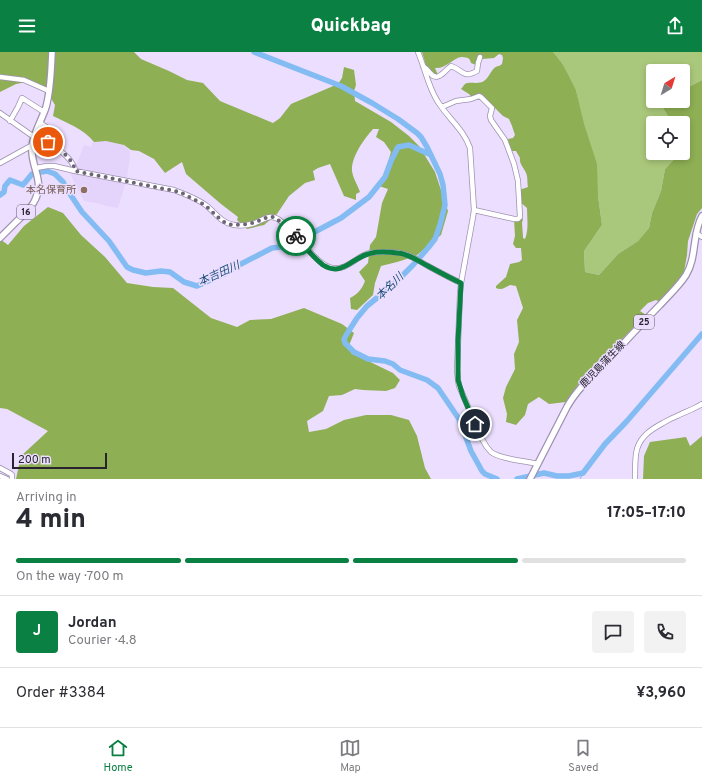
<!DOCTYPE html>
<html lang="en">
<head>
<meta charset="utf-8">
<style>
  :root { --surface:#fff; --page:#f2f2f3; --text:#2b2b33; --muted:#7c7c81; --line:#e1e1e2; --accent:#0b8043 }
  body { margin:0; font-family:Overpass,"Noto Sans JP",sans-serif; background:var(--page); color:var(--text); height:100vh; display:flex; flex-direction:column; font-size:15px; white-space:nowrap }
  * { box-sizing:border-box; margin:0 }
  p { font-size:13px; color:var(--muted) }
  .icon { flex:none; width:22px; height:22px; fill:none; stroke:currentColor; stroke-width:2; stroke-linecap:round; stroke-linejoin:round }
  .map { position:relative; height:427px; overflow:hidden }
  .sheet { display:flex; flex-direction:column; background:var(--surface); flex:1 }
  .sheet>* { flex:none }
  .needle { width:26px; rotate:38deg }
  .tools { position:absolute; left:646px; top:12px; display:grid; gap:8px }
  .tools a { display:grid; place-items:center; width:44px; height:44px; border-radius:4px; background:var(--surface); box-shadow:0 2px 6px #0003; font-size:20px }
  .scale { position:absolute; left:12px; bottom:10px; width:95px; box-sizing:border-box; padding-left:4px; border:2px solid #28232f; border-top:0; font-size:11px; line-height:14px; white-space:nowrap; color:#28232f; -webkit-text-stroke:3px #ecdeff; paint-order:stroke }
  .pin { position:absolute; display:grid; place-items:center; width:34px; height:34px; color:#fff; margin:-17px; border:2px solid #fff; border-radius:50%; box-shadow:0 1px 4px #0007 }
  .courier { position:absolute; display:grid; place-items:center; width:40px; height:40px; margin:-20px; border:3px solid #0b8043; border-radius:50%; background:#fff; color:#222; box-shadow:0 1px 5px #0007 }
  .overview em { font-style:normal; font-weight:800 }
  .overview div { display:flex; flex-direction:column-reverse }
  .overview { display:flex; align-items:center; justify-content:space-between; height:68px; padding:0 16px }
  h1 { font-size:26px; font-weight:800; line-height:30px }
  .bar { display:grid; grid-template-columns:repeat(4,1fr); gap:6px 4px; align-content:center; height:48px; padding:0 16px }
  .bar i { height:5px; border-radius:3px; background:var(--line) }
  .bar .current { background:var(--accent) }
  .bar p { grid-column:span 4 }
  .line { display:flex; align-items:center; gap:10px; padding:0 16px; border-top:1px solid var(--line) }
  .line div { flex:1 }
  .round { display:grid; place-items:center; flex:none; width:42px; height:42px; border-radius:4px; background:var(--page) }
  header { display:flex; justify-content:space-between; align-items:center; height:52px; padding:0 16px; background:var(--accent); color:#fff; font-size:18px; font-weight:800 }
  .tabs { display:flex; justify-content:space-around; align-items:center; height:56px; border-top:1px solid var(--line); background:var(--surface); font-size:11px; color:var(--muted) }
  .tabs a { display:grid; justify-items:center; gap:2px }
  .tabs .current { color:var(--accent) }
  .map>svg:first-child { display:block }
  .built { fill:#e4d3fb }
  .green { fill:#aac87b }
  .forest { fill:#8eaf54 }
  .lines { fill:none; stroke-linecap:round; stroke-linejoin:round }
  .stream { stroke:#83bbf3; stroke-width:1 }
  .river { stroke:#83bbf3; stroke-width:5.5 }
  .minor-casing { stroke:#9e91b0; stroke-width:6 }
  .major-casing { stroke:#9e91b0; stroke-width:8 }
  .minor { stroke:#fff; stroke-width:4.5 }
  .major { stroke:#fff; stroke-width:5.5 }
  .done { stroke:#6d6478; stroke-width:4; stroke-dasharray:0 7.2 }
  .route { stroke:#0b8043; stroke-width:5 }
  .education-dot { fill:#8d6e63; stroke:#ecdeff; stroke-width:1.5 }
  .labels { text-anchor:middle; dominant-baseline:central; stroke-width:3; stroke-linejoin:round; paint-order:stroke }
  .shield { fill:#ecdeff; stroke:#635b6d; stroke-width:1 }
  .shield-label { font-size:9px; font-weight:bold; fill:#28232f }
  .education-label { font-size:10px; fill:#785e54; stroke:#ecdeff; text-anchor:end }
  .street-label { font-size:10px; fill:#28232f; stroke:#ecdeff }
  .water-label { font-size:11px; font-style:italic; fill:#194c79; stroke:#ecdeff }
</style>
</head>
<body>
<header><svg class="icon" aria-label="menu" viewBox="0 0 24 24"><path d="M4 6h16M4 12h16M4 18h16"/></svg>Quickbag<svg class="icon" aria-label="share" viewBox="0 0 24 24"><path d="M12 15V3M7 8l5-5 5 5M5 13v7h14v-7"/></svg></header>
<div class="map">
<svg width="702" height="427" viewBox="0 0 702 427">
  <rect width="100%" height="100%" fill="#ecdeff"/>
  <!-- built -->
  <path class="built" d="M 95,86 L 123,93 L 129,98 L 130,104 L 127,126 L 118,156 L 106,154 L 101,152 L 84,149 L 73,128 L 70,120 L 93,124 L 94,120 L 77,116 L 76,114 L 84,93 L 91,95 Z"/>
  <!-- green -->
  <path class="green" d="M 553,0 L 702,0 L 702,28 L 683,38 L 683,19 L 653,19 L 653,41 L 651,41 L 653,43 L 653,49 L 658,49 L 663,56 L 672,71 L 653,71 L 653,101 L 680,101 L 665,117 L 661,139 L 652,161 L 649,176 L 638,189 L 618,202 L 599,223 L 585,220 L 584,199 L 602,173 L 598,144 L 576,38 Z"/>
  <!-- forest -->
  <path class="forest" d="M 0,0 L 134,0 L 141,7 L 169,19 L 187,28 L 203,31 L 220,49 L 273,71 L 280,66 L 291,52 L 338,32 L 342,26 L 344,15 L 354,18 L 356,33 L 354,39 L 355,49 L 391,70 L 409,84 L 419,94 L 435,120 L 448,159 L 441,183 L 416,204 L 397,210 L 381,214 L 375,231 L 373,243 L 357,258 L 351,257 L 350,246 C 358,242 362,237 365,229 L 359,220 L 368,211 L 370,193 L 376,185 L 382,151 L 388,137 L 376,133 L 384,123 L 391,100 L 384,90 L 376,85 L 379,77 L 373,77 C 364,87 351,105 352,119 C 353,126 358,134 360,140 L 356,142 L 356,148 L 344,144 L 330,112 L 318,116 L 313,119 L 315,128 L 305,131 L 289,144 L 277,162 L 264,173 L 247,177 L 237,168 L 238,165 L 221,152 L 186,122 L 182,110 L 165,121 L 154,107 L 139,99 L 131,98 L 124,93 L 106,89 L 94,90 C 84,77 67,71 53,64 L 55,53 L 46,38 L 27,30 L 16,32 L 0,40 Z
    M 422,0 L 553,0 L 563,13 L 576,38 L 584,72 L 597,112 L 598,144 L 602,173 L 584,199 L 585,220 L 599,223 L 618,202 L 638,189 L 649,176 L 652,161 L 661,139 L 665,117 L 680,101 L 683,101 L 683,71 L 672,71 L 663,56 L 658,49 L 683,49 L 683,38 L 702,28 L 702,156 L 697,162 L 688,189 L 687,203 L 684,220 L 660,250 L 656,248 L 648,251 L 640,259 L 646,263 L 582,327 L 566,350 L 549,352 L 539,345 L 528,352 L 525,363 L 516,373 L 506,370 L 507,362 L 503,346 L 506,335 L 515,317 L 514,302 L 519,290 L 517,268 L 523,256 L 516,234 L 510,233 C 506,235 501,239 496,236 L 496,234 L 506,225 L 510,212 L 519,210 L 522,208 L 521,196 L 516,196 L 513,192 L 515,184 L 514,167 L 521,166 L 523,167 L 522,171 L 523,185 L 523,186 L 525,187 C 529,177 527,166 527,156 L 519,149 L 519,138 L 528,135 C 527,130 528,125 526,121 C 524,116 519,112 520,106 L 516,99 L 512,99 L 509,94 L 508,87 L 513,86 L 515,83 L 512,74 L 509,67 L 503,64 L 496,57 L 481,44 L 472,46 L 469,42 L 461,37 C 462,36 463,34 465,32 C 470,29 478,33 484,29 C 490,25 492,14 499,14 L 502,12 L 503,6 L 502,3 L 499,2 L 494,6 L 482,7 L 476,13 L 471,11 L 470,8 L 468,6 C 465,5 463,5 461,5 C 453,6 446,17 435,16 L 438,23 L 435,24 L 426,14 Z
    M 48,155 L 63,161 L 81,183 L 105,205 L 127,231 L 153,235 L 173,236 L 211,266 L 237,275 L 250,268 L 271,267 L 304,256 L 342,272 L 354,281 L 348,296 L 352,302 L 364,307 L 393,321 L 400,328 L 395,336 L 386,339 L 363,338 L 355,337 L 342,343 L 329,344 L 323,359 L 307,369 L 309,380 L 326,377 L 344,368 L 366,363 L 391,363 L 409,368 L 417,384 L 425,416 L 431,427 L 16,427 L 21,404 L 48,379 L 7,357 L 0,356 L 0,187 L 8,193 L 24,174 Z
    M 702,384 L 702,427 L 643,427 L 644,404 L 650,390 L 686,385 L 690,394 Z"/>
  <g class="lines">
    <!-- stream -->
    <path class="stream" d="M 580,427 L 583,421"/>
    <!-- river -->
    <path class="river" d="M 254,0 L 341,34 L 372,51 L 398,67 L 417,81 L 421,85 L 427,95 L 440,122 L 443,133 L 445,153 L 440,173 L 435,187 L 428,196 L 413,213 L 394,232 L 367,254 L 357,266 L 348,280 L 344,287 L 345,291 L 354,300 L 368,307 L 385,309 L 393,312 L 400,318 L 427,328 L 438,336 L 459,367 L 471,399 L 482,419 L 485,422 L 497,427
      M 0,143 L 4,140 L 5,134 L 10,128 L 23,133 L 32,122 L 35,121 L 47,119 L 55,122 L 63,130 L 72,145 L 82,160 L 109,189 L 127,215 L 133,218 L 146,221 L 161,219 L 170,220 L 184,230 L 197,234 L 224,222 L 241,212 L 272,196 L 280,195 L 307,184 L 341,166 L 369,145 L 385,125 L 391,109 L 398,95 L 409,93 L 431,103
      M 517,427 L 544,421 L 557,424 L 569,424 L 583,421 L 605,392 L 627,369 L 702,282"/>
    <defs>
      <path id="minor" d="M 418,0 C 425,16 428,35 438,50 C 448,66 464,78 470,96 L 474,158 L 473,165 L 461,231 L 460,242 L 457,318 L 458,328 L 459,334 L 482,387 C 484,391 487,396 491,400 C 500,407 525,409 538,412
        M 423,14 C 427,17 428,18 430,21 C 438,31 445,18 451,14 C 463,18 463,27 477,19 L 478,11 L 480,5
        M 0,25 L 24,28 L 49,39
        M 442,55 L 456,49 L 471,47 L 479,44 L 481,45 L 492,56 L 490,64 L 491,68 L 505,88 L 514,112 L 518,129 L 520,165 L 518,167 L 514,167 L 474,158
        M 0,61 L 34,85
        M 10,69 L 18,55 L 22,46 L 44,60
        M 40,71 L 54,80 L 48,90
        M 33,91 L 48,90 L 51,92 C 60,98 74,108 75,119
        M 0,111 L 29,95 L 32,94
        M 36,116 L 47,114 L 54,114 L 75,119 L 174,138 C 185,142 198,147 207,154 C 216,162 222,171 234,173 C 241,174 249,173 255,171 C 263,168 269,162 278,167 C 291,176 301,191 312,202 C 317,207 322,213 329,215 C 346,221 355,204 370,201 C 380,200 394,199 404,202 C 413,204 420,210 428,214 C 439,220 450,226 461,231
        M 696,181 L 702,185
        M 0,416 L 11,422 L 12,423 L 12,427
        M 0,424 L 7,427
        M 635,427 C 635,419 635,410 636,402 C 638,386 650,378 663,371 C 668,368 672,366 677,364 C 685,360 694,357 702,352"/>
      <path id="major" d="M 0,186 C 5,181 10,176 15,171 C 22,164 31,157 35,148 C 45,128 30,114 32,95 C 33,81 42,68 46,55 C 51,37 51,18 52,0
        M 530,427 L 567,355 C 577,337 593,323 607,309 C 625,290 642,271 660,253 C 669,243 679,234 686,223 C 697,205 692,182 702,164"/>
    </defs>
    <!-- minor casing -->
    <use href="#minor" class="minor-casing"/>
    <!-- major casing -->
    <use href="#major" class="major-casing"/>
    <!-- minor -->
    <use href="#minor" class="minor"/>
    <!-- major -->
    <use href="#major" class="major"/>
  </g>
  <g class="lines">
    <!-- done -->
    <path class="done" d="M 48,90 C 58,95 74,108 75,119 L 180,140 L 201,151 L 206,154 L 221,168 L 226,171 L 232,173 L 248,172 L 256,170 L 268,165 L 273,165 L 277,167 L 296,184"/>
    <!-- route -->
    <path class="route" d="M 296,184 C 304,194 313,205 323,213 C 342,225 352,206 368,202 C 377,199 389,200 398,201 C 410,202 418,209 428,214 C 439,220 450,226 461,231 L 458,289 L 458,328 L 463,344 L 475,372"/>
  </g>
  <!-- markers -->
  <circle class="education-dot" cx="84" cy="138" r="4"/>
  <g class="labels">
    <!-- shield labels -->
    <g class="shield">
      <rect x="17" y="153" width="18" height="14" rx="3"/>
      <rect x="634" y="263" width="20" height="14" rx="3"/>
    </g>
    <g class="shield-label">
      <text x="26" y="160">16</text>
      <text x="644" y="270">25</text>
    </g>
    <!-- education labels -->
    <g class="education-label">
      <text x="76" y="138">本名保育所</text>
    </g>
    <!-- street labels -->
    <g class="street-label">
      <text transform="translate(603 313) rotate(-46)">鹿児島蒲生線</text>
    </g>
    <!-- water labels -->
    <g class="water-label">
      <text transform="translate(219 222) rotate(-24)">本吉田川</text>
      <text transform="translate(390 235) rotate(-44)">本名川</text>
    </g>
  </g>
</svg>
<div class="tools">
<a><svg class="needle" viewBox="-14 -14 28 28"><path d="M0-13l5 13h-10z" fill="#e53935"/><path d="M0 13l5-13h-10z" fill="#7c7c81"/></svg></a>
<a><svg class="icon" aria-label="locate" viewBox="0 0 24 24"><circle cx="12" cy="12" r="6"/><path d="M12 2v4M12 18v4M2 12h4M18 12h4"/></svg></a>
</div>
<div class="scale">200 m</div>
<div class="pin" style="left:48px;top:90px;background:#ea580c"><svg class="icon" aria-label="bag" viewBox="0 0 24 24"><path d="M5 8h14l-1 12H6zM9 8a3 3 0 0 1 6 0"/></svg></div>
<div class="pin" style="left:475px;top:372px;background:#1f2937"><svg class="icon" aria-label="home" viewBox="0 0 24 24"><path d="M3 11l9-7 9 7M6 9v11h12V9"/></svg></div>
<div class="courier" style="left:296px;top:184px"><svg class="icon" aria-label="bike" viewBox="0 0 24 24"><circle cx="6" cy="16" r="4"/><circle cx="18" cy="16" r="4"/><path d="M6 16l4-8h5l3 8M10 8l3 8H6M13 5h3"/></svg></div>
</div>
<section class="sheet">
<div class="overview"><div><h1>4 min</h1><p>Arriving in</p></div><em>17:05–17:10</em></div>
<div class="bar"><i class="current"></i><i class="current"></i><i class="current"></i><i></i><p>On the way · 700 m</p></div>
<div class="line" style="height:72px"><b class="round" style="background:var(--accent);color:#fff">J</b><div><b>Jordan</b><p>Courier · 4.8</p></div><a class="round"><svg class="icon" aria-label="chat" viewBox="0 0 24 24"><path d="M4 5h16v11H9l-5 4z"/></svg></a><a class="round"><svg class="icon" aria-label="phone" viewBox="0 0 24 24"><path d="M5 4h4l2 5-3 2q2 4 5 5l2-3 5 2v4C11 20 4 13 5 4z"/></svg></a></div>
<div class="line" style="height:52px"><div>Order #3384</div><b>¥3,960</b></div>
</section>
<nav class="tabs">
<a class="current"><svg class="icon" aria-label="home" viewBox="0 0 24 24"><path d="M3 11l9-7 9 7M6 9v11h12V9"/></svg>Home</a>
<a><svg class="icon" aria-label="map" viewBox="0 0 24 24"><path d="M3 6l6-2 6 2 6-2v14l-6 2-6-2-6 2zM9 4v14M15 6v14"/></svg>Map</a>
<a><svg class="icon" aria-label="saved" viewBox="0 0 24 24"><path d="M7 4h10v16l-5-4-5 4z"/></svg>Saved</a>
</nav>
</body>
</html>
